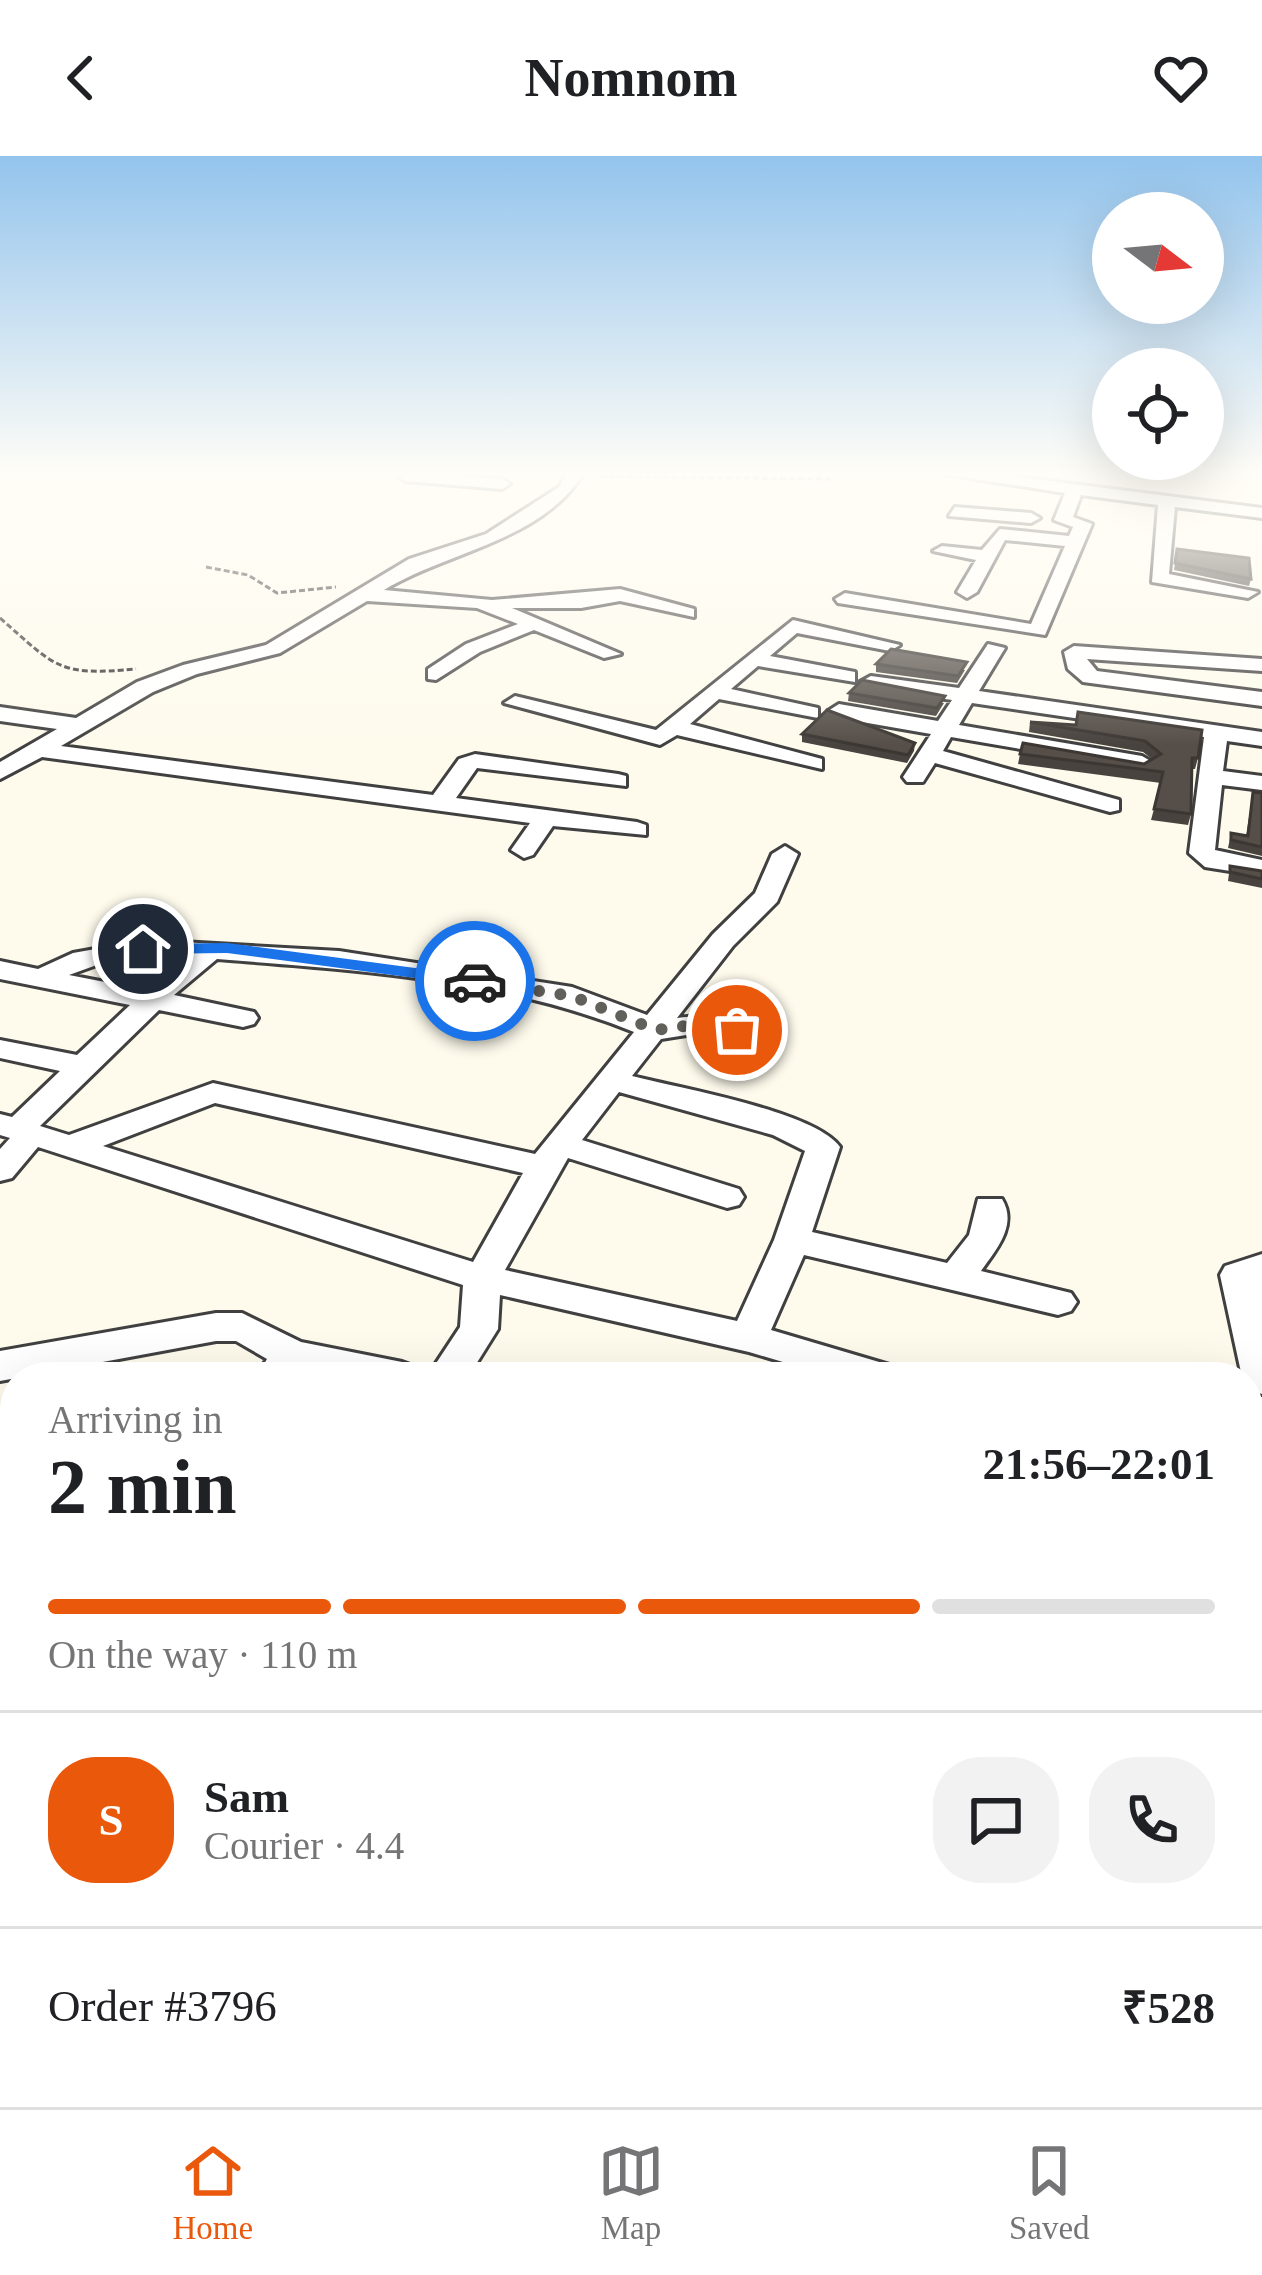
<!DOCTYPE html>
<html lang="en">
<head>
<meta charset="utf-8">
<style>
  :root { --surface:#fff; --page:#f2f2f2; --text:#202124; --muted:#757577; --line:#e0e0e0; --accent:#ea580c }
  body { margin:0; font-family:"Times New Roman",serif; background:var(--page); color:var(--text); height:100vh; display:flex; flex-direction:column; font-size:45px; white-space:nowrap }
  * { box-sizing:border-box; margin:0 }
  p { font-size:39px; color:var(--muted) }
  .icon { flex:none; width:66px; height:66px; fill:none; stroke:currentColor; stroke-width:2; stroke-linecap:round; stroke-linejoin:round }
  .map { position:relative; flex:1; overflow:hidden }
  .sheet { position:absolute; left:0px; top:1206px; width:1263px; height:747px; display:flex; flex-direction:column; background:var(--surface); border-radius:48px 48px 0 0; box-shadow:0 12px 48px #0002 }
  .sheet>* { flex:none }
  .needle { width:78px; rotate:106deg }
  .buttons { position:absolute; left:1092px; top:36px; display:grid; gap:24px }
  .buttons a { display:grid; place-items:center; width:132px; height:132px; border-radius:50%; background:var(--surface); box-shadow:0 12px 48px #0002; font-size:60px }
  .pin { position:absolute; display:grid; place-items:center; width:102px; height:102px; color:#fff; margin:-51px; border:6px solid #fff; border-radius:50%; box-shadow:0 3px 12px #0007 }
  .courier { position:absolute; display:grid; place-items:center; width:120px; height:120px; margin:-60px; border:9px solid #1a73e8; border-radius:50%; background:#fff; color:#222; box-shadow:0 3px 15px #0007 }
  .overview em { font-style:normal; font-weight:700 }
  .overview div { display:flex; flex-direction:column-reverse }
  .overview { display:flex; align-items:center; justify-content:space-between; height:204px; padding:0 48px }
  h1 { font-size:78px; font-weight:700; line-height:90px }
  .bar { display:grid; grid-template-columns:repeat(4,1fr); gap:18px 12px; align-content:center; height:144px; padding:0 48px }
  .bar i { height:15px; border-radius:9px; background:var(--line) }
  .bar .selected { background:var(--accent) }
  .bar p { grid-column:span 4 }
  .line { display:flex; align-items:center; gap:30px; padding:0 48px; border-top:3px solid var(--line) }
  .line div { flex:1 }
  .round { display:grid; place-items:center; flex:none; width:126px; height:126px; border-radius:48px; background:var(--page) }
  header { display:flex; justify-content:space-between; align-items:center; height:156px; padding:0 48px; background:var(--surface); font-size:54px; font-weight:700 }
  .tab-bar { display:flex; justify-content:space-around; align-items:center; height:168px; border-top:3px solid var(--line); background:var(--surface); font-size:33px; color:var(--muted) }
  .tab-bar a { display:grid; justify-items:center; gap:6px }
  .tab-bar .selected { color:var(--accent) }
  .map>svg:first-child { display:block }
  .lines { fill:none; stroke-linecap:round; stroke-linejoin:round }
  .minor-casing { stroke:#404040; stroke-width:6 }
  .path { stroke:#2f2f2f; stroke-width:3; stroke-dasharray:6 3; stroke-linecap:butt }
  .minor { fill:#fff; fill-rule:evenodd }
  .wall { fill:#49433f }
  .building { fill:#554e49; stroke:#3c3733; stroke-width:3 }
  .route { fill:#1a73e8 }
  .done { stroke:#61605b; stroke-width:12; stroke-dasharray:0 21.6 }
</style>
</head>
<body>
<header><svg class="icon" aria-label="back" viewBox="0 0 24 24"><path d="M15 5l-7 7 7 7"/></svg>Nomnom<svg class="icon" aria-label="heart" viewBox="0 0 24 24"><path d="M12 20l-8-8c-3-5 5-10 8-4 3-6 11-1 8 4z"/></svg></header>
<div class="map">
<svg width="1262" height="1951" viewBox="0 0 1262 1951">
  <rect width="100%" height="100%" fill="#fefbed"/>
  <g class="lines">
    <defs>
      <path id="minor" d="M 400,316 L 502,323 L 510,328 L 502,333 L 405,325 L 397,320 Z
        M 568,316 L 584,316 C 543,385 448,395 384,434 L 492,444 L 620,433 L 694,453 L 694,461 L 620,445 L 581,452 L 512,452 L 621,498 L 604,502 L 534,474 L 480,496 L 436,524 L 428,523 L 428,513 L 466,488 L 518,468 L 477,452 L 367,445 L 280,497 L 197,518 L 153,536 L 61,590 L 433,639 L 459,603 L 475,598 L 618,618 L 626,620 L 626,630 L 477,612 L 456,642 L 637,666 L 646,669 L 646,679 L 553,670 L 533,699 L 524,702 L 511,694 L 530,667 L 42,601 L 0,623 L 0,606 L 57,573 L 0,565 L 0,551 L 76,562 L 137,526 L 183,509 L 266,489 L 409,403 L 486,378 L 559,331 Z
        M 931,316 L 978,316 L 1262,352 L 1262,362 L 1175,351 L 1169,418 L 1258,436 L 1248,442 L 1152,426 L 1158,349 L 1081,339 L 1073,361 L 1092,368 L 1045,479 L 838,447 L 835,443 L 845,437 L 1031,468 L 1065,390 L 1005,384 L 977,436 L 967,442 L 957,436 L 976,404 L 933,395 L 942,390 L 982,394 L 1000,373 L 1069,380 L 1073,371 L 1054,364 L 1065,337 Z
        M 955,351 L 1031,357 L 1040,362 L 1031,367 L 949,360 Z
        M 793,464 L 900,489 L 890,495 L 797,477 L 770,500 L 855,516 L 855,526 L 758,510 L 731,533 L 818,552 L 818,562 L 719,543 L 690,568 L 822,603 L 822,613 L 677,579 L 660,589 L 504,547 L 515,540 L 656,574 Z
        M 988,488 L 1005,492 L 979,535 L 1262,576 L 1262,590 L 1227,585 L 1223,615 L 1262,620 L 1262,634 L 1222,629 L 1215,694 L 1262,704 L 1262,720 L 1205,711 L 1189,697 L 1204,581 L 972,547 L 959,569 L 1142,600 L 1154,607 L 1142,614 L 951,581 L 943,595 L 1119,644 L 1119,654 L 1110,656 L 935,607 L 923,626 L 907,626 L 903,621 L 931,578 L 839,562 L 828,555 L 839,548 L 938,565 L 952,544 L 871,532 L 860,526 L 871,520 L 959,532 Z
        M 1074,490 L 1262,503 L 1262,515 L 1087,503 L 1097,515 L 1262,536 L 1262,550 L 1083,526 L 1068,513 L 1064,496 Z
        M 785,690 L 798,698 L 777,746 L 733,790 L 677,862 C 701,859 734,858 752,874 L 737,883 L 699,877 L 661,883 L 632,920 C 678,932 814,955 840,991 L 812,1076 L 947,1107 L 969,1079 L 978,1043 L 1002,1043 C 1018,1069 996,1094 981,1115 L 1071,1137 L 1077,1146 L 1071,1155 L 1058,1159 L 804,1099 L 771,1174 L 896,1211 L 902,1221 L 833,1221 L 749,1196 L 500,1139 L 498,1173 L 468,1221 L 427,1221 L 460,1171 L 463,1129 L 38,991 L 12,1022 L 0,1025 L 0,993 L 10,982 L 0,979 L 0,958 L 12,961 L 60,915 L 0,902 L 0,884 L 77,899 L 130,849 L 0,823 L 0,805 L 38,813 L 73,797 L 146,784 L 339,795 L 572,831 L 647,859 L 713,778 L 755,737 L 772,698 ZM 168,801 L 180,801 L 146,834 L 69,819 L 105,806 ZM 217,803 C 356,814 504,823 634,876 L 535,998 L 213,927 L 69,979 L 40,970 L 159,854 L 243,871 L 254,868 L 258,862 L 254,856 L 174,839 ZM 619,936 L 773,979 L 805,995 L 774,1084 L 737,1165 L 505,1114 L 568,1002 L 727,1052 L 739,1049 L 744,1041 L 739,1033 L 582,984 ZM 215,947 L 523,1017 L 473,1106 L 103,990 Z
        M 1262,1098 L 1262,1238 L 1248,1233 L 1248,1221 L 1242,1221 L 1220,1119 L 1225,1110 Z
        M 216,1157 L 242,1157 L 301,1186 L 402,1206 L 416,1211 L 422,1221 L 332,1221 L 301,1214 L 297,1221 L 256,1221 L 267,1203 L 236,1185 L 216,1185 L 0,1225 L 0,1195 Z
        M 0,1303 L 15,1303 L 15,1337 L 0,1337 Z
        M 1248,1552 L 1262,1555 L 1262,1599 L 1248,1596 Z
        M 1248,1702 L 1262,1705 L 1262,1757 L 1248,1754 Z
        M 1248,1890 L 1262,1892 L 1262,1950 L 1227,1938 L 1248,1938 Z
        M 484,1938 L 542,1938 L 537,1951 L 479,1951 Z
        M 1094,1938 L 1152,1938 L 1153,1951 L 1095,1951 Z"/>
    </defs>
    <!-- minor casing -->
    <use href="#minor" class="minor-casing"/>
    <!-- path -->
    <path class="path" d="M 591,320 L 831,323
      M 206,411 L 248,419 L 277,437 L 336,431
      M 0,462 C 57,512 58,520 136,513"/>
    <!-- minor -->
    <use href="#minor" class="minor"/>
  </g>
  <!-- wall -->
  <path class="wall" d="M 1177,393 L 1251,423 L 1249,430 L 1174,414 Z
    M 876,508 L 965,514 L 957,527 L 876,516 Z
    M 849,537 L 944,547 L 936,560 L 848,545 Z
    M 1078,556 L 1198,602 L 1195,613 L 1192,613 L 1191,658 L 1188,669 L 1151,664 L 1161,627 L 1018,608 L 1020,598 L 1144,608 L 1152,603 L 1143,596 L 1029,576 L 1030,566 L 1076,569 Z
    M 802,578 L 915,587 L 914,595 L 907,607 L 802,586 Z
    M 1253,636 L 1262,637 L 1262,700 L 1228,692 L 1231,677 L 1246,680 Z
    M 1230,710 L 1262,715 L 1262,732 L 1228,725 Z"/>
  <!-- building -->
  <path class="building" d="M 1177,393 L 1249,402 L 1251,423 L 1175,407 Z
    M 891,493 L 967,506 L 958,520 L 876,508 Z
    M 862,524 L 945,540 L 937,552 L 849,537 Z
    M 827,554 L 915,587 L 908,599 L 802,578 Z
    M 1078,556 L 1202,574 L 1198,602 L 1192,602 L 1191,658 L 1154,653 L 1163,616 L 1020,598 L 1023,587 L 1144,608 L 1161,598 L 1145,585 L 1030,566 L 1076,569 Z
    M 1253,636 L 1262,637 L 1262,691 L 1231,684 L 1231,677 L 1248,680 Z
    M 1230,710 L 1262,715 L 1262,723 L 1230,716 Z"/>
  <!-- sky -->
  <linearGradient id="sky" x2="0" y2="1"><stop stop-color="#93c4ed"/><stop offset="0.54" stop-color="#fffdf7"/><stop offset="1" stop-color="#fffdf7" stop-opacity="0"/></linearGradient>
  <rect width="1262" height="589" fill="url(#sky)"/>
  <!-- route -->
  <path class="route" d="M 227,787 L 475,820 L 483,825 L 475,830 L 227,797 L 143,798 L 134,793 L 143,788 Z"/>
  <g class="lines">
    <!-- done -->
    <path class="done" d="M 475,825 L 572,840 L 656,874 L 699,868 L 737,874"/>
  </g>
</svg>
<div class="buttons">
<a><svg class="needle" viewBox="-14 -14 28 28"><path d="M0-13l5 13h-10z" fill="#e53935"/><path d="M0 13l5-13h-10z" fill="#757577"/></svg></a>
<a><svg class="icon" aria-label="locate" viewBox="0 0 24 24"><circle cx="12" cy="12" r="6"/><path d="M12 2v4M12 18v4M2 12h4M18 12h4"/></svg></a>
</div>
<div class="pin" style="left:737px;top:874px;background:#ea580c"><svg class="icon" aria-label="bag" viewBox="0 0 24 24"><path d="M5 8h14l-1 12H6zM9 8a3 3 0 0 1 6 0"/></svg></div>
<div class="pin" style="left:143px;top:793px;background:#1f2937"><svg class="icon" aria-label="home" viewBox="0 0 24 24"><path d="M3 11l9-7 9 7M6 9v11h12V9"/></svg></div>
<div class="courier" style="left:475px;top:825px"><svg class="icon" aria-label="car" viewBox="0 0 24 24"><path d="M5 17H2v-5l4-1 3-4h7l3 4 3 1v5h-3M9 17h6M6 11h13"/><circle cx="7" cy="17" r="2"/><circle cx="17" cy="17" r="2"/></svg></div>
<section class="sheet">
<div class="overview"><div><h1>2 min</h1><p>Arriving in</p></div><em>21:56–22:01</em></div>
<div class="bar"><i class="selected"></i><i class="selected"></i><i class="selected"></i><i></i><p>On the way · 110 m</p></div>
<div class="line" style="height:216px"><b class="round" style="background:var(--accent);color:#fff">S</b><div><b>Sam</b><p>Courier · 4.4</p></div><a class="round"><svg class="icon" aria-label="chat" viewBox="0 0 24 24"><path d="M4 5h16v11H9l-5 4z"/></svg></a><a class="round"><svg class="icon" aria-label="phone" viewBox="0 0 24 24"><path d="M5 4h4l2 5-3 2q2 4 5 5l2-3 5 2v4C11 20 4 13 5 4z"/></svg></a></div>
<div class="line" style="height:156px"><div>Order #3796</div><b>₹528</b></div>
</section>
</div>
<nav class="tab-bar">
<a class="selected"><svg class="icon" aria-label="home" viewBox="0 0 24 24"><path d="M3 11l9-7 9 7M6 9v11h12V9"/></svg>Home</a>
<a><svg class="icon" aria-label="map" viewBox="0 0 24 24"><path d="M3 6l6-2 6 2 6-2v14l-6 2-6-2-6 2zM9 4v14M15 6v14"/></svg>Map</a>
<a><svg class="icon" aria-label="saved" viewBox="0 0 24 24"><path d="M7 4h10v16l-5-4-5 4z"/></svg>Saved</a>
</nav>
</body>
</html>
